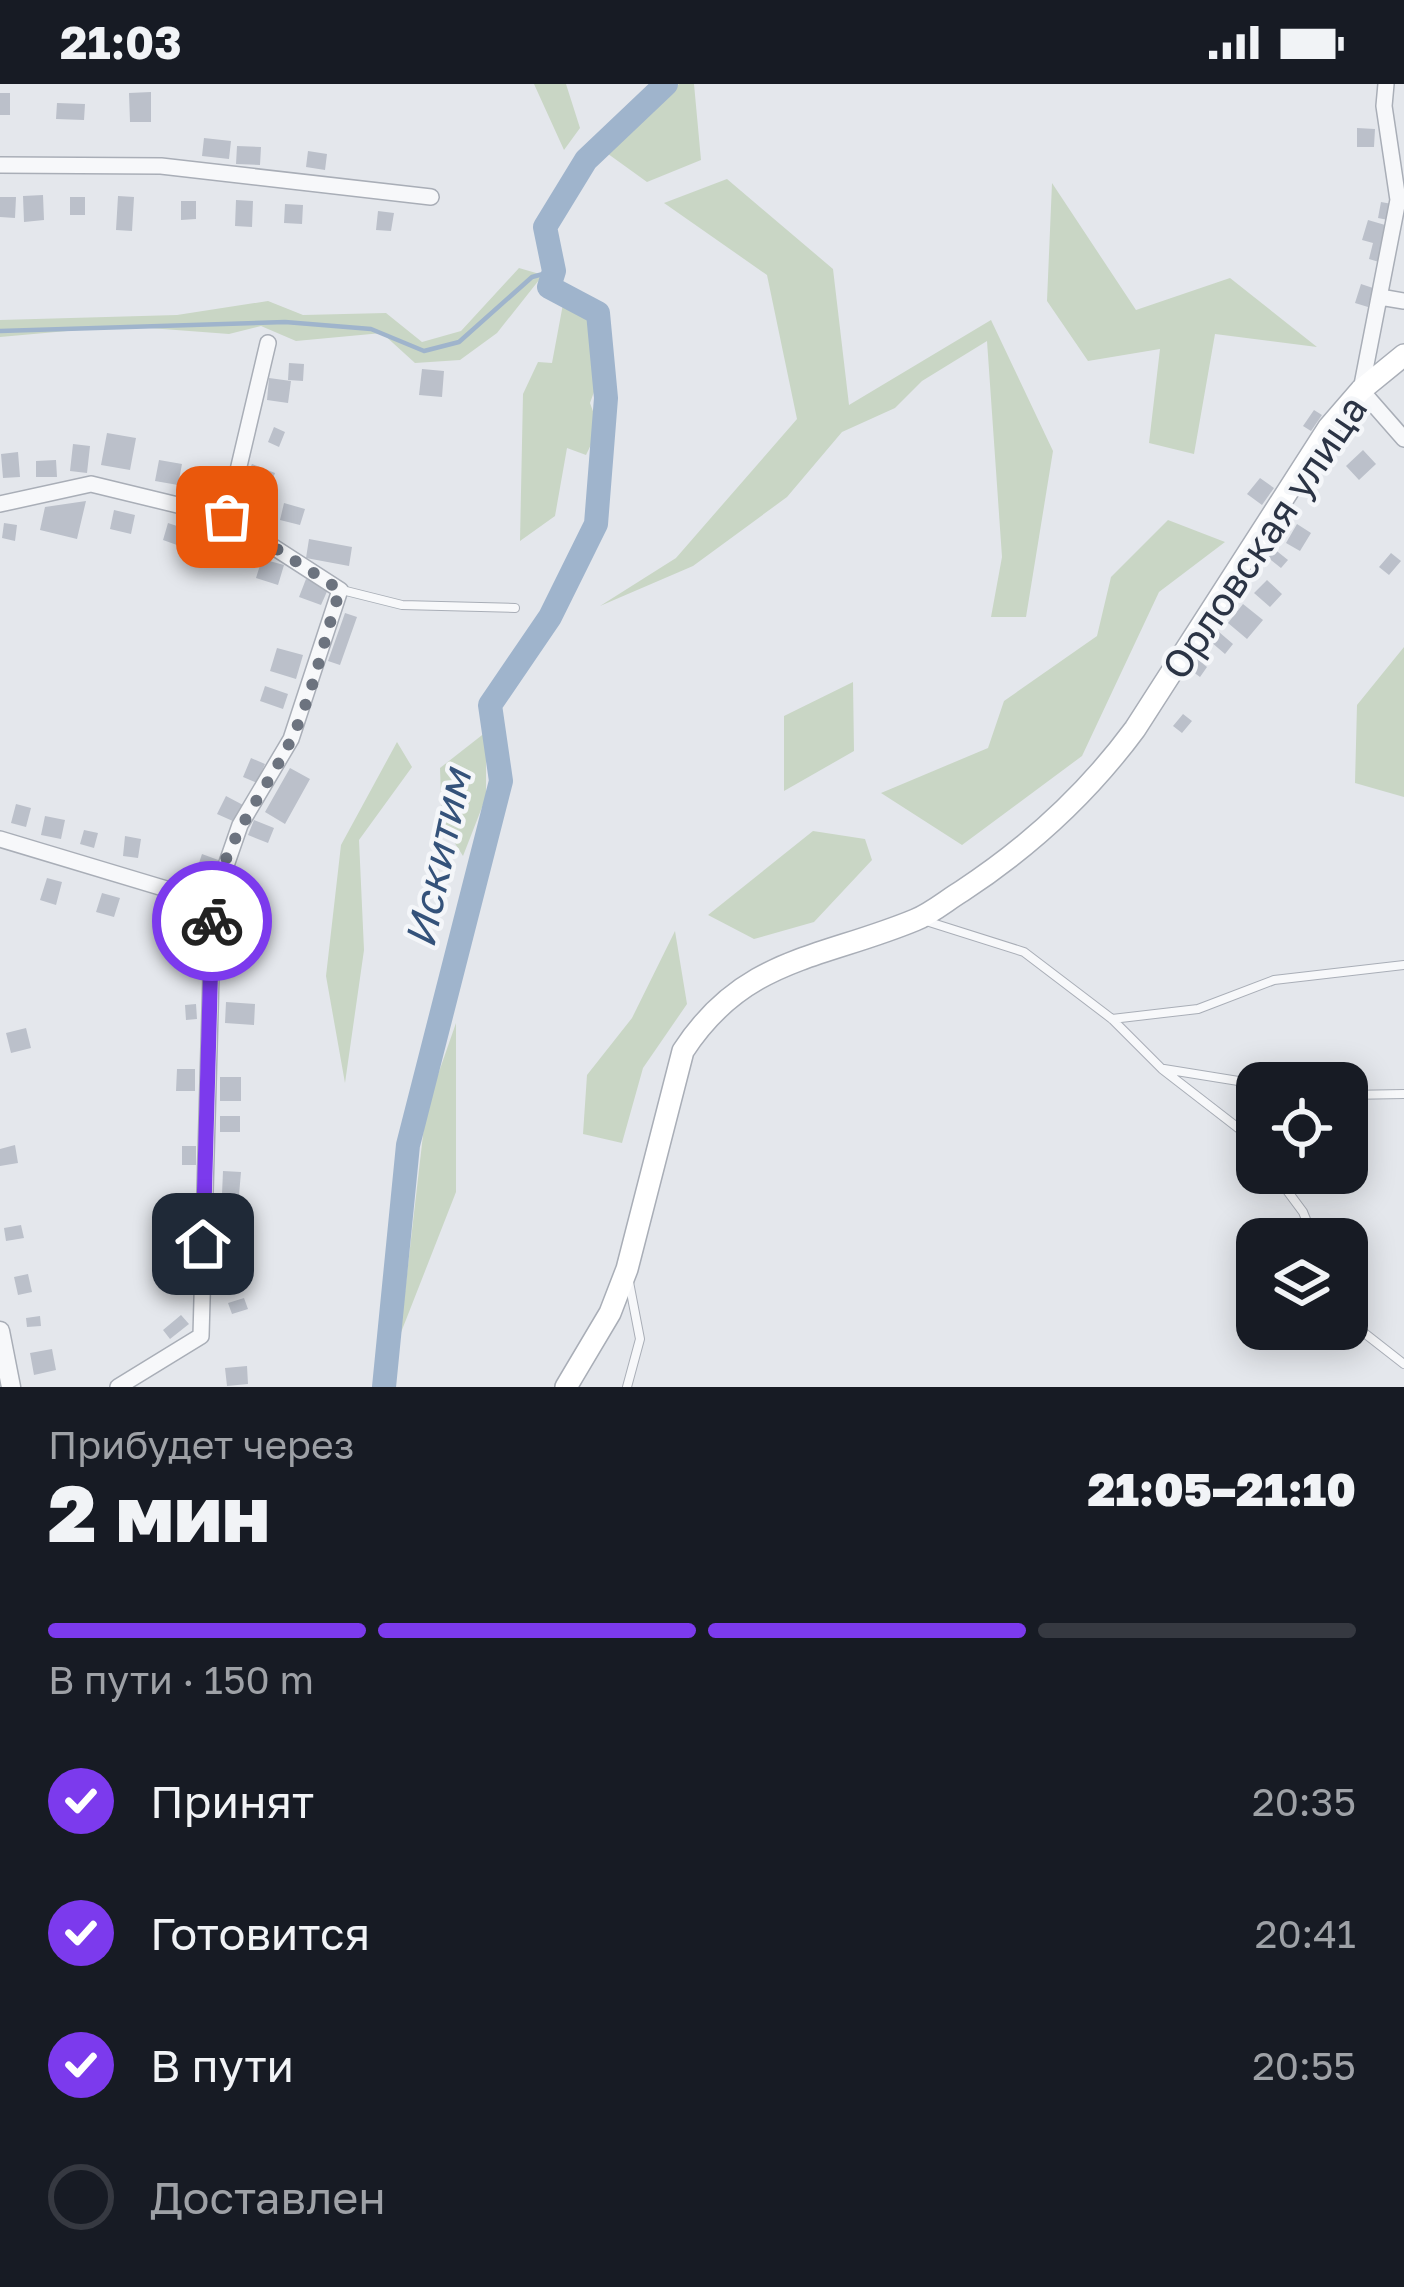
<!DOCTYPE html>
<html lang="ru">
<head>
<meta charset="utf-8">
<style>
  :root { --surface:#171b24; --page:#20242c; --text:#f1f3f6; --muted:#9ea1a6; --line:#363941; --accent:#7c3aed }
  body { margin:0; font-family:"Golos Text",sans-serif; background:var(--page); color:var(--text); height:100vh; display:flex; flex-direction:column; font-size:45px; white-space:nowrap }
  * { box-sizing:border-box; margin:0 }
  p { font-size:39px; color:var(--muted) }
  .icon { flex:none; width:66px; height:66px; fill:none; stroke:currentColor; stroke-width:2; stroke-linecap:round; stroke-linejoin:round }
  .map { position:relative; height:1303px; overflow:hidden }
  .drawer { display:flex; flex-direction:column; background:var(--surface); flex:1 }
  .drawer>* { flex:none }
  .tools { position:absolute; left:1236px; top:978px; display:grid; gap:24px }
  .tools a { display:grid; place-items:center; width:132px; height:132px; border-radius:24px; background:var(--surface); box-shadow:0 6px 30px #0003; font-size:60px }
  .pin { position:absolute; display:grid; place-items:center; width:102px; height:102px; color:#fff; margin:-51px; border-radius:24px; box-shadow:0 6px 18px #0006 }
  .courier { position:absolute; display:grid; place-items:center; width:120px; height:120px; margin:-60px; border:9px solid #7c3aed; border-radius:50%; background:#fff; color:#222; box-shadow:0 3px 15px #0007 }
  .summary em { font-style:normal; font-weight:800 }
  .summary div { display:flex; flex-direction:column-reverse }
  .summary { display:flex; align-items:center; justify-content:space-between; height:204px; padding:0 48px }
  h1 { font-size:78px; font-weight:800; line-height:90px }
  .bar { display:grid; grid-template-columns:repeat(4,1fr); gap:18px 12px; align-content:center; height:144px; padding:0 48px }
  .bar i { height:15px; border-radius:9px; background:var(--line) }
  .bar .on { background:var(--accent) }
  .bar p { grid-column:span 4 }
  ol { padding:0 48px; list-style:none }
  li { display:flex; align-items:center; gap:36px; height:132px }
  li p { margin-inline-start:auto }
  li .icon { padding:12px; border-radius:50%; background:var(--accent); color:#fff; stroke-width:4 }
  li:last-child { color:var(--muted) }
  li i { width:66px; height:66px; border:6px solid var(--line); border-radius:50% }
  .status { display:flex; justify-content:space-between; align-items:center; height:84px; padding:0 60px; background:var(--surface); direction:ltr }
  .status svg { height:33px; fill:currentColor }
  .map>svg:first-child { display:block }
  .green { fill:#c9d6c5 }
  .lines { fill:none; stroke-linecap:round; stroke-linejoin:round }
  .stream { stroke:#9fb4cc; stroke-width:4.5 }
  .river { stroke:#9fb4cc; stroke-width:24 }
  .building { fill:#bbc0ca }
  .service-casing { stroke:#a9aeb7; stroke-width:10 }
  .minor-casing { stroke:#a9aeb7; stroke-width:18 }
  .tertiary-casing { stroke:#a9aeb7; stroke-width:21 }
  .secondary-casing { stroke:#a9aeb7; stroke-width:24 }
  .service { stroke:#f7f8fa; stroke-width:8 }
  .minor { stroke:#f7f8fa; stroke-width:15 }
  .tertiary { stroke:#f7f8fa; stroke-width:18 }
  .secondary { stroke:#fff; stroke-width:21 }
  .done { stroke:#6c737f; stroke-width:12; stroke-dasharray:0 21.6 }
  .route { stroke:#7c3aed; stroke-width:15 }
  .labels { text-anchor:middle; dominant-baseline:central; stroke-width:9; stroke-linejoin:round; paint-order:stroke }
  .street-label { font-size:39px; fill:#2b3445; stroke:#f4f6f9 }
  .water-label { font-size:42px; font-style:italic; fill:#34527a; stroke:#f4f6f9 }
</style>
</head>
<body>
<div class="status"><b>21:03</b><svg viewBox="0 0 49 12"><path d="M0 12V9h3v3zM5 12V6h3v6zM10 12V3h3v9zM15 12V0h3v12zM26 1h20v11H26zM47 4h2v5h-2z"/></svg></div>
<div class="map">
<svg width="1404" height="1303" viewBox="0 0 1404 1303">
  <rect width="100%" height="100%" fill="#e4e7ec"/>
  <!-- green -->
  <path class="green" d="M 534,0 L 566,0 L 580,44 L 564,66 Z
    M 679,0 L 694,0 L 701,76 L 647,98 L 604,67 Z
    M 727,95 L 833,185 L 849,321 L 991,236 L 1053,367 L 1026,533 L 991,533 L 1002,473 L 987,257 L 922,297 L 895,324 L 842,348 L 787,413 L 693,482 L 600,522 L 676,474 L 797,335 L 767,191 L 664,119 Z
    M 1052,99 L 1136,226 L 1230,194 L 1317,263 L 1215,250 L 1194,370 L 1149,359 L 1160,265 L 1088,277 L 1047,217 Z
    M 519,184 L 543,191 L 497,249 L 460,276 L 415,279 L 382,249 L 296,257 L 261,242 L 229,250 L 123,242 L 0,253 L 0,236 L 177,231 L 268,217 L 303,231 L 386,229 L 422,258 L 461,247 Z
    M 563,220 L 590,237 L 599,294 L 590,319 L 599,344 L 586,371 L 567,364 L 555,432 L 520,457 L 523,310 L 538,278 L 552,279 Z
    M 1168,436 L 1225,458 L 1159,508 L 1082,672 L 962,761 L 881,709 L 988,664 L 1004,617 L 1097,552 L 1111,493 Z
    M 1404,563 L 1404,713 L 1355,699 L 1357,621 Z
    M 853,598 L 854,667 L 784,707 L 784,632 Z
    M 486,648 L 486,713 L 463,772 L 442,739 L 440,684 Z
    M 397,658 L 412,683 L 359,756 L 364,866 L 345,999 L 326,892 L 341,761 Z
    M 813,747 L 865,755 L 872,776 L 814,838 L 754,855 L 708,831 Z
    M 675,847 L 687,920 L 643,984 L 622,1059 L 583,1050 L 587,991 L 632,934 Z
    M 456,939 L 456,1108 L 400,1251 L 426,1025 Z"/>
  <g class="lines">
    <!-- stream -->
    <path class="stream" d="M 0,247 L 285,238 L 371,245 L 424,267 L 459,258 L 532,193 L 554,187"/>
    <!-- river -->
    <path class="river" d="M 384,1303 L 408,1061 L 501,697 L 490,621 L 550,533 L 596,440 L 606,314 L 598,229 L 549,203 L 554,187 L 545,143 L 586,76 L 666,0"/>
  </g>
  <!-- building -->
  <path class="building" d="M 151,8 L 151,38 L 130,38 L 129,9 Z
    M 0,9 L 10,9 L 10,31 L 0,31 Z
    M 57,19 L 85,20 L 84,36 L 56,35 Z
    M 1357,44 L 1375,45 L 1374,63 L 1357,63 Z
    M 204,54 L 231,57 L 229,75 L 202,72 Z
    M 237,62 L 261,63 L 260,81 L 236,80 Z
    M 308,67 L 327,70 L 325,86 L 306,83 Z
    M 43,111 L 44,136 L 24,138 L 23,112 Z
    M 118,112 L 134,113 L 132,147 L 116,146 Z
    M 0,113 L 16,113 L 15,134 L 0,133 Z
    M 70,113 L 85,113 L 85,131 L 70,131 Z
    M 236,116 L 253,117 L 252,143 L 235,142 Z
    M 181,117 L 196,117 L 196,135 L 181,136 Z
    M 1381,118 L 1392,120 L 1388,136 L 1378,134 Z
    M 285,120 L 303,121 L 302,140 L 284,139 Z
    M 378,127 L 394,129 L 391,147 L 376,146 Z
    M 1368,136 L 1392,143 L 1379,178 L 1369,175 L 1373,159 L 1362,156 Z
    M 1361,200 L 1373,204 L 1368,223 L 1355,219 Z
    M 289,279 L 304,280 L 303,297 L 288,296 Z
    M 422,285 L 444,287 L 442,313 L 419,311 Z
    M 269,294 L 291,297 L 288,319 L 267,316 Z
    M 1314,326 L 1322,331 L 1311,347 L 1303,342 Z
    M 274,343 L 285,348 L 279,363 L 268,358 Z
    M 107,349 L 136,354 L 130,386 L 101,381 Z
    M 73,360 L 90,362 L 87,389 L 70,387 Z
    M 1363,366 L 1376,380 L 1359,396 L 1346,382 Z
    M 18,368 L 20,393 L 3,394 L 1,370 Z
    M 56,376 L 57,393 L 36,393 L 36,377 Z
    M 159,376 L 182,380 L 178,401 L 155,397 Z
    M 252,380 L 275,389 L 269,405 L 245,395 Z
    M 215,385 L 232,393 L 225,410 L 208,403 Z
    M 1260,394 L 1274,404 L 1262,421 L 1247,410 Z
    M 244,407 L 262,413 L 256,430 L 238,424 Z
    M 86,417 L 77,455 L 40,446 L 45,423 Z
    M 284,419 L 305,425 L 300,441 L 280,436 Z
    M 114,426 L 135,431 L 131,450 L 110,445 Z
    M 4,439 L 17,441 L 15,457 L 2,454 Z
    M 168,439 L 183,444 L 177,461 L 163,456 Z
    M 1297,440 L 1311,449 L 1300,467 L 1286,459 Z
    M 214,454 L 227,458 L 222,474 L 209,469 Z
    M 309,455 L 352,463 L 349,482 L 306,474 Z
    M 1273,464 L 1288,476 L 1281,484 L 1266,472 Z
    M 1391,469 L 1401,477 L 1389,491 L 1379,483 Z
    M 262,475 L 284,481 L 278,501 L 256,494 Z
    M 306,495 L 329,503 L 321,521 L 299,513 Z
    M 1267,496 L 1282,510 L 1270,523 L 1254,509 Z
    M 1243,520 L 1263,536 L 1247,555 L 1228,539 Z
    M 345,529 L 357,533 L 340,581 L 328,577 Z
    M 1219,548 L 1233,560 L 1225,570 L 1211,558 Z
    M 277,564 L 303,571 L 296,595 L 270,587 Z
    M 1196,574 L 1207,583 L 1200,593 L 1188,584 Z
    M 265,602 L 288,610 L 283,625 L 260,617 Z
    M 1183,630 L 1192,637 L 1182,649 L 1173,642 Z
    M 251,674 L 265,680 L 257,699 L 243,693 Z
    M 290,684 L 310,695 L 285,740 L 265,728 Z
    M 226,712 L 243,721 L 235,738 L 217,730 Z
    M 16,720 L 31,724 L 26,743 L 11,739 Z
    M 45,732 L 65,736 L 61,755 L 41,751 Z
    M 254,736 L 274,744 L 268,759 L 248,751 Z
    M 84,746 L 98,749 L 94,764 L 80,760 Z
    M 125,752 L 141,755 L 138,774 L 123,772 Z
    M 202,770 L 221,777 L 214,798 L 195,791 Z
    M 47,794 L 62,798 L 56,821 L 40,816 Z
    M 102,809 L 120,814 L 114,833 L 96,828 Z
    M 227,817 L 245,819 L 243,831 L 225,828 Z
    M 169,829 L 179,832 L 175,849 L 164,847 Z
    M 230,859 L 250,862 L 248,875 L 229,873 Z
    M 226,918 L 255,920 L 254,941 L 225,939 Z
    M 196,920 L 197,935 L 186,936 L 185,921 Z
    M 26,944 L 31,964 L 11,969 L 6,949 Z
    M 177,985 L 195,985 L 195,1007 L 176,1007 Z
    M 220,993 L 241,993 L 241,1017 L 220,1017 Z
    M 220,1032 L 240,1032 L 240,1048 L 220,1048 Z
    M 15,1061 L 18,1079 L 0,1082 L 0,1065 Z
    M 182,1062 L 196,1062 L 196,1081 L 182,1081 Z
    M 223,1087 L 241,1088 L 239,1111 L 222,1110 Z
    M 221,1126 L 239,1127 L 238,1149 L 220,1148 Z
    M 21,1141 L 24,1154 L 6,1157 L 4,1144 Z
    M 183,1148 L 184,1164 L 171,1165 L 170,1149 Z
    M 179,1181 L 196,1182 L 195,1202 L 178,1201 Z
    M 28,1190 L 32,1208 L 18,1211 L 14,1193 Z
    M 244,1214 L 248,1225 L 232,1230 L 228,1219 Z
    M 181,1231 L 189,1240 L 170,1255 L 163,1246 Z
    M 40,1232 L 41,1242 L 27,1243 L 26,1234 Z
    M 52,1265 L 56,1286 L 34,1291 L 30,1269 Z
    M 247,1282 L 248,1300 L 227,1302 L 225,1284 Z"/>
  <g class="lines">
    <defs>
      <path id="service" d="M 342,506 L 402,521 L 515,524
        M 926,837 L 1024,868 L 1112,935 L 1162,985 L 1242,1047 L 1257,1067
        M 1112,935 L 1198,925 L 1274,896 L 1404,881
        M 1164,985 L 1257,1000
        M 1347,1011 L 1404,1010
        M 1274,1089 L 1303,1128 L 1314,1155
        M 1347,1224 L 1363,1248 L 1404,1280
        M 627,1303 L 640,1255 L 629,1198"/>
      <path id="minor" d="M 1386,0 L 1384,22 L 1398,116 L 1361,306 L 1404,355
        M 0,81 L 161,82 L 431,113
        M 1380,213 L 1404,217
        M 0,420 L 91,400 L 227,433 L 340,506 L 291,655 L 240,741 L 213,819 L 201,1252 L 118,1303
        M 227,433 L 268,259
        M 0,755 L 213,819"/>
      <path id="tertiary" d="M 0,1247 L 11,1303"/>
      <path id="secondary" d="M 566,1303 L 610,1229 L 627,1185 L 683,967 C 744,873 821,875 915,836 C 932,829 947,816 962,807 C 1029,763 1087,710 1135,645 L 1329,343 L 1361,306 L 1404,271"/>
    </defs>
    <!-- service casing -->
    <use href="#service" class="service-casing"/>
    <!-- minor casing -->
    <use href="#minor" class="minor-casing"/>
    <!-- tertiary casing -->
    <use href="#tertiary" class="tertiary-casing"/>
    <!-- secondary casing -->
    <use href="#secondary" class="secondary-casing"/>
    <!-- service -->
    <use href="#service" class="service"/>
    <!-- minor -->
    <use href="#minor" class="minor"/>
    <!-- tertiary -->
    <use href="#tertiary" class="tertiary"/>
    <!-- secondary -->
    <use href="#secondary" class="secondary"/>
  </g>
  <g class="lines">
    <!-- done -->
    <path class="done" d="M 212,837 C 214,769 261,716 290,658 C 313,611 324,555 340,506 L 227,433"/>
    <!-- route -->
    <path class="route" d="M 203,1160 L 212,837"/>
  </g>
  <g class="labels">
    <!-- street labels -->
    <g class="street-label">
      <text transform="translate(1264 453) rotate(-56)">Орловская улица</text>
    </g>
    <!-- water labels -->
    <g class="water-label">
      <text transform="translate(437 774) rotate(-78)">Искитим</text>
    </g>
  </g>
</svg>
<div class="tools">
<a><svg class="icon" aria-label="locate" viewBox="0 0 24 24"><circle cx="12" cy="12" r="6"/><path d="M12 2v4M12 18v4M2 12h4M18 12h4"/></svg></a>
<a><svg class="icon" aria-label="layers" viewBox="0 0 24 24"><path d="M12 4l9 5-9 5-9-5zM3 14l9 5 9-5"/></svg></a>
</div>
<div class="pin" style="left:227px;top:433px;background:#ea580c"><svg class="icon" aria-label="bag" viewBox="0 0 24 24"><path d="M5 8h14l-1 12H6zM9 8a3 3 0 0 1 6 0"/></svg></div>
<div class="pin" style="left:203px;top:1160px;background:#1f2937"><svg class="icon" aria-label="home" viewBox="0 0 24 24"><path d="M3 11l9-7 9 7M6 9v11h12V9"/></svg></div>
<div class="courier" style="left:212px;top:837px"><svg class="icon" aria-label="bike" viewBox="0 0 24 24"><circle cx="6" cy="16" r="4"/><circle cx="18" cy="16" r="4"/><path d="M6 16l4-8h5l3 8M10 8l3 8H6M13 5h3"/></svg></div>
</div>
<section class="drawer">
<div class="summary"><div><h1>2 мин</h1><p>Прибудет через</p></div><em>21:05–21:10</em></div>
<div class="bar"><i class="on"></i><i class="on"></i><i class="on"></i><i></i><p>В пути · 150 m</p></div>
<ol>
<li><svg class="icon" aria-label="check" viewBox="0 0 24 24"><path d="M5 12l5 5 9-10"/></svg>Принят<p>20:35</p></li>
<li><svg class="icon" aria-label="check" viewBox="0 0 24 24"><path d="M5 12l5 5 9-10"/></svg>Готовится<p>20:41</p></li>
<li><svg class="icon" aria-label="check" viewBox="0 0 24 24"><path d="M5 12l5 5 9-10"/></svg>В пути<p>20:55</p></li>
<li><i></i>Доставлен</li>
</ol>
</section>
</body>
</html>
